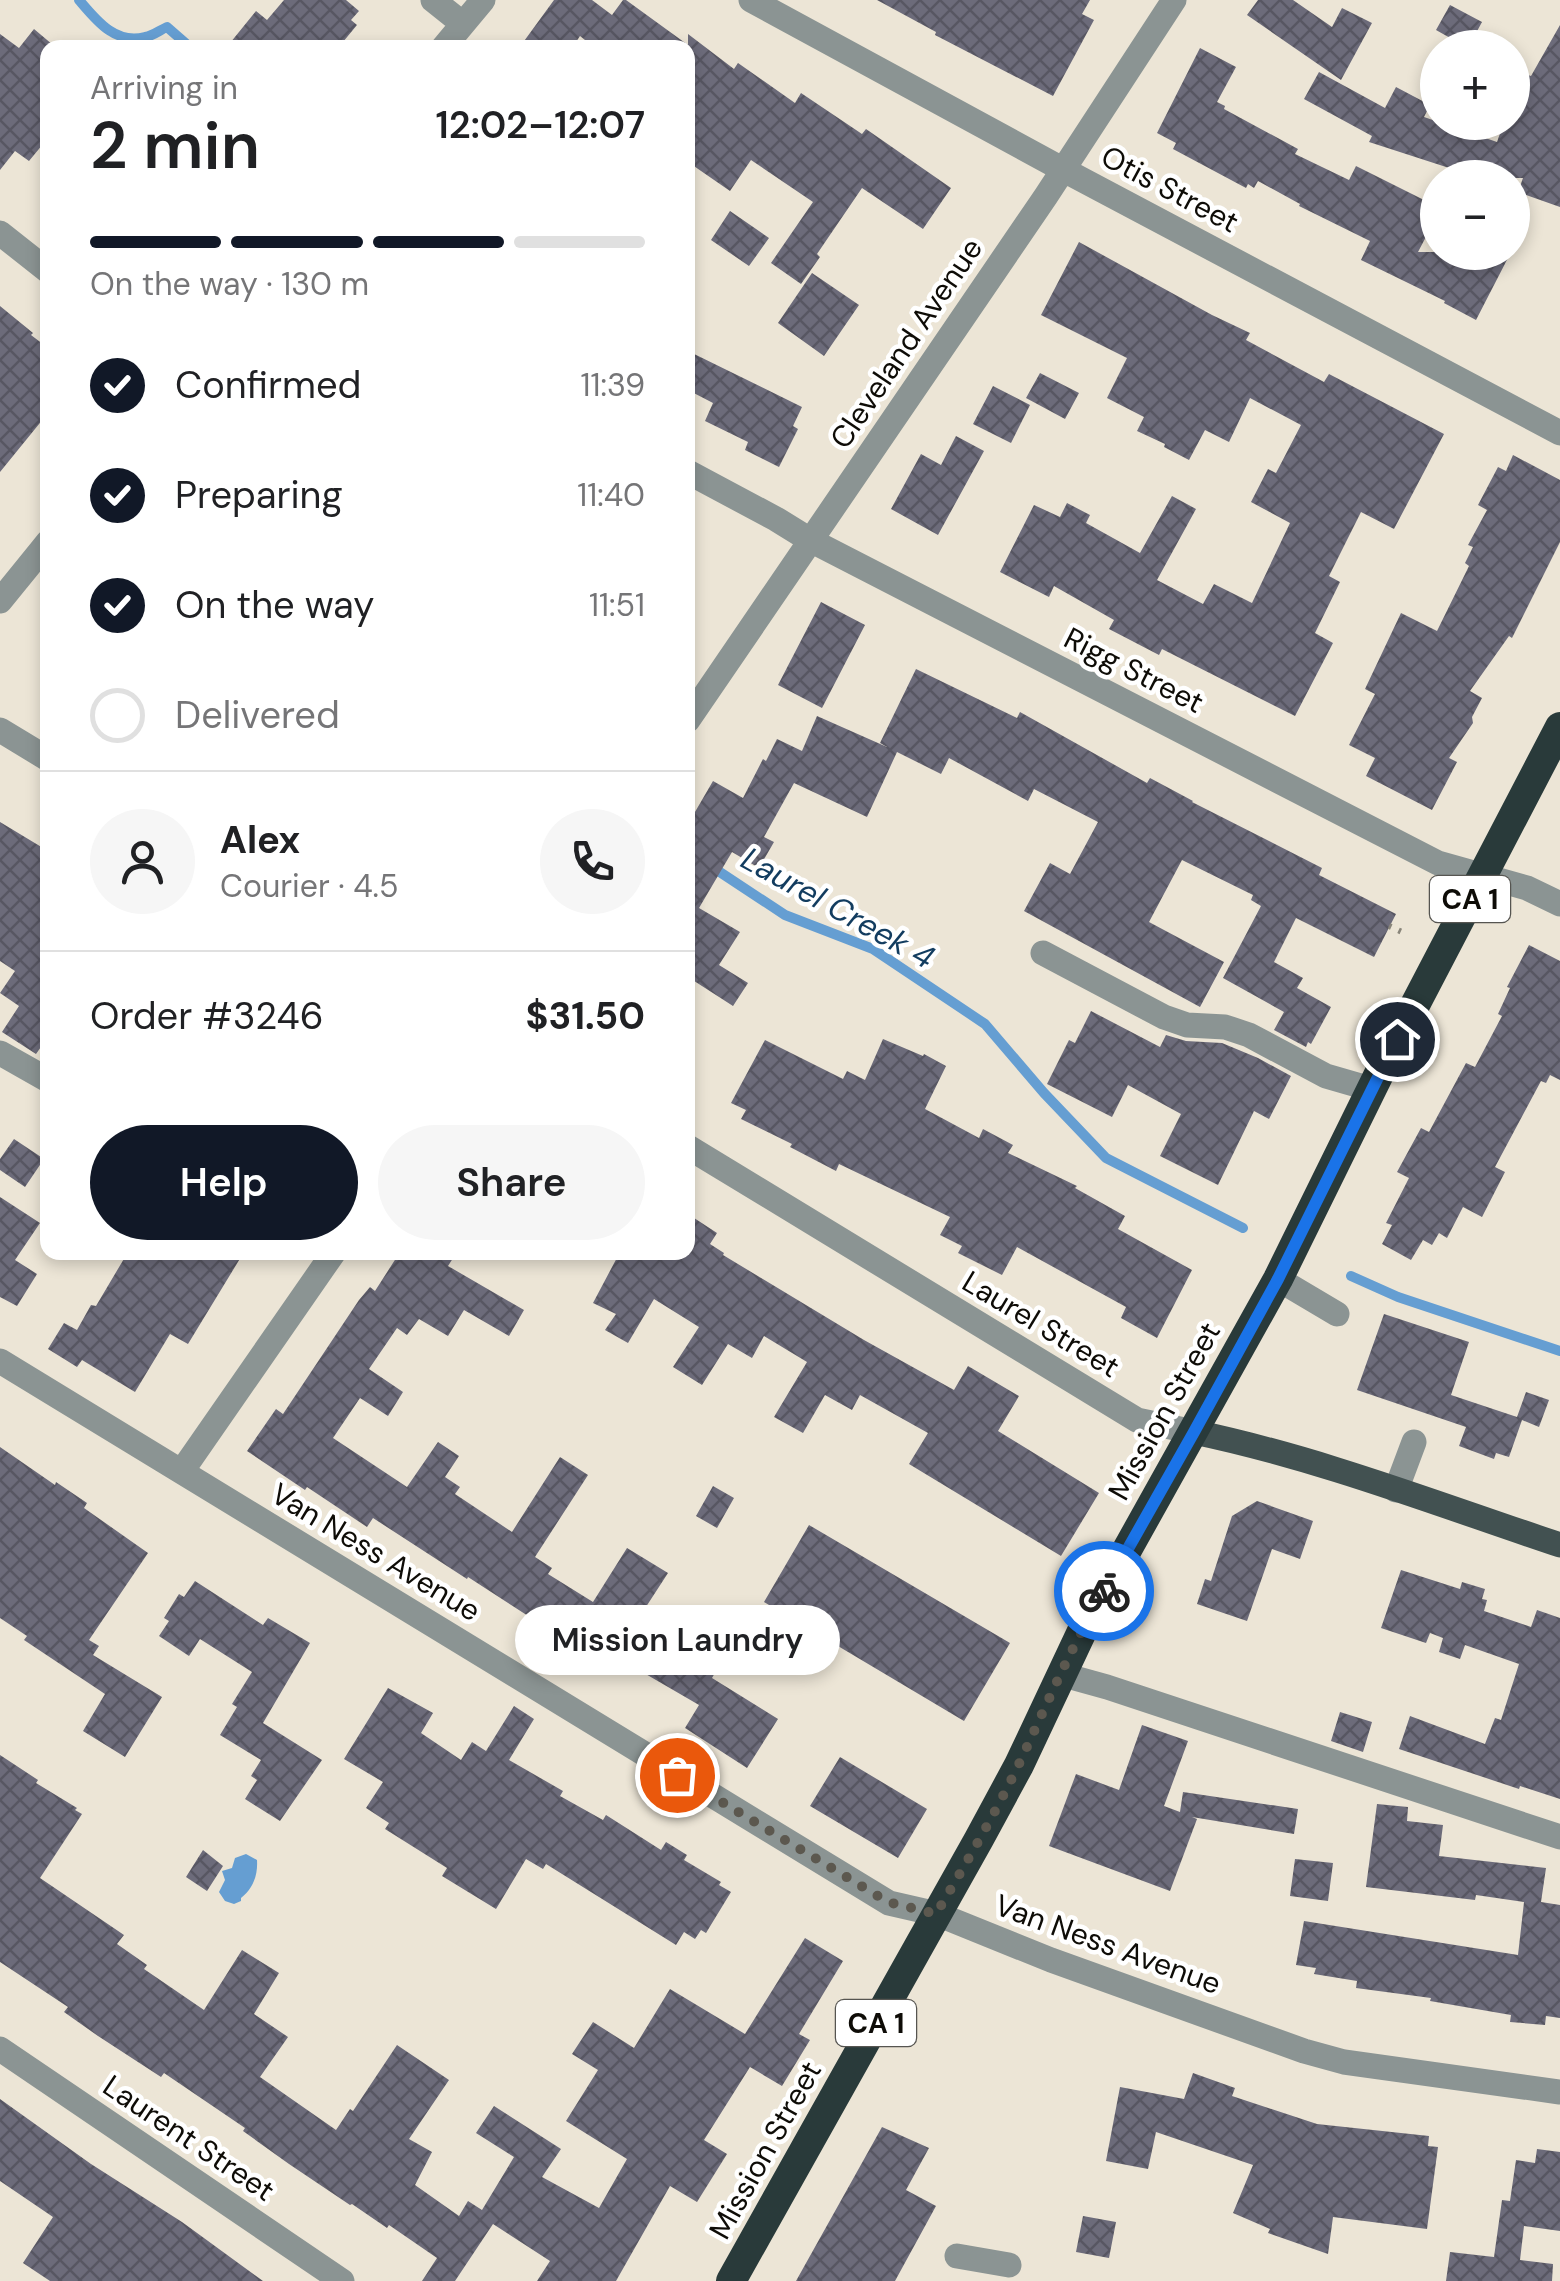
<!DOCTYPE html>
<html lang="en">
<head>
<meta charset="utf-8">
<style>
  :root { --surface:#fff; --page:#f6f6f6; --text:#202124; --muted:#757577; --line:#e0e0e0; --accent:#111827 }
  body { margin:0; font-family:"DM Sans",sans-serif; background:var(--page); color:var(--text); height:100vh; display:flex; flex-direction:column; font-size:38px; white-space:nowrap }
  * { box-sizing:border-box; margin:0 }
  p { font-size:32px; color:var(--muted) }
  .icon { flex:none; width:55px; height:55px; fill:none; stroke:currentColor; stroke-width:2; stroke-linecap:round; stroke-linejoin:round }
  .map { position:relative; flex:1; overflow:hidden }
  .drawer { position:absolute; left:40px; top:40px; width:655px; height:1220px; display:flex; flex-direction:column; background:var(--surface); border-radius:20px; box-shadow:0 5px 15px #0003 }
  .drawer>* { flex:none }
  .controls { position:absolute; left:1420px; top:30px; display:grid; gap:20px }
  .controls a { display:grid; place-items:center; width:110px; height:110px; border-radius:50%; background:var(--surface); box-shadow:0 5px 15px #0003; font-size:50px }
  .pin { position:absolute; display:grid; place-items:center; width:85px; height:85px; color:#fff; margin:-42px; border:5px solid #fff; border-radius:50%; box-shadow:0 2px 10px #0007 }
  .courier { position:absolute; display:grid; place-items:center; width:100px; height:100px; margin:-50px; border:8px solid #1a73e8; border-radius:50%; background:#fff; color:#222; box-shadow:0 2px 12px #0007 }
  .bubble { position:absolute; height:70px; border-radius:35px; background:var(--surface); box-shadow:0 5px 15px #0003; font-size:32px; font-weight:600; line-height:70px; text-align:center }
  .headline em { font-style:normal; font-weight:600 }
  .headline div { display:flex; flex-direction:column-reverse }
  .headline { display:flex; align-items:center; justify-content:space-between; height:170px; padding:0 50px }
  h1 { font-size:65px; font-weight:600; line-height:75px }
  .bar { display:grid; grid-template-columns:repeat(4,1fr); gap:15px 10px; align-content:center; height:120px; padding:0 50px }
  .bar i { height:12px; border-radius:8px; background:var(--line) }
  .bar .active { background:var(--accent) }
  .bar p { grid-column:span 4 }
  .line { display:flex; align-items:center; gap:25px; padding:0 50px; border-top:2px solid var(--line) }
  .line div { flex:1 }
  .round { display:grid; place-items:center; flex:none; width:105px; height:105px; border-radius:52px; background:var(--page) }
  ol { padding:0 50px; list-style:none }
  li { display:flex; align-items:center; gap:30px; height:110px }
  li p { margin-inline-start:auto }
  li .icon { padding:10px; border-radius:50%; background:var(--accent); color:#fff; stroke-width:4 }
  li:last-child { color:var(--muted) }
  li i { width:55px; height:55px; border:5px solid var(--line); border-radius:50% }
  .cta { display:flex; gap:20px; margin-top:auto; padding:20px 50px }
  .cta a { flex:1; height:115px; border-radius:60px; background:var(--accent); color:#fff; font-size:40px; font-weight:600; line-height:115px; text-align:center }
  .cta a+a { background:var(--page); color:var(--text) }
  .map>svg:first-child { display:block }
  .water { fill:#659ed2 }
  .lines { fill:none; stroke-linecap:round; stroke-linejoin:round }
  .stream { stroke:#659ed2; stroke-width:10 }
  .building { fill:url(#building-cross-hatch) }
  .path { stroke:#89857a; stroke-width:6; stroke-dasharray:2.5 8; stroke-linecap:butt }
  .minor { stroke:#8b9493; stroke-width:25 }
  .major { stroke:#425151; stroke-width:25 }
  .highway { stroke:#293a3a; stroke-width:30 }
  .done { stroke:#5c584f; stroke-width:10; stroke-dasharray:0 18 }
  .route { stroke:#1a73e8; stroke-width:12 }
  .labels { text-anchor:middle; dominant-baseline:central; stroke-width:9; stroke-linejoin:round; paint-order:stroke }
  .shield { fill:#fff; stroke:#565551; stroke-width:2.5 }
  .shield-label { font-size:28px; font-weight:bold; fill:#0e0c07 }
  .street-label { font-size:30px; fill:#0e0c07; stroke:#fff }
  .water-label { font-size:32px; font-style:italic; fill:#123c5f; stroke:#fff }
</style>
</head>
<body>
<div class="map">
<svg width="1560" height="2281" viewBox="0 0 1560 2281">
  <defs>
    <pattern id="building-cross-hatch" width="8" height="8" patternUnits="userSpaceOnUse" patternTransform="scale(2.5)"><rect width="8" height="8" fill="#6c6b7a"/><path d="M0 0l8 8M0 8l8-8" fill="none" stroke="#575662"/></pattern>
  </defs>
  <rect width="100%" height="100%" fill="#ece5d6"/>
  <!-- water -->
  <path class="water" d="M 246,1854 L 257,1860 C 258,1875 253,1889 241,1898 L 241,1901 L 234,1904 L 225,1901 L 219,1892 L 225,1880 L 222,1871 L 232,1868 L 235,1858 Z"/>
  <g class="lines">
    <!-- stream -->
    <path class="stream" d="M 79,0 C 96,20 115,45 145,37 C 153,36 160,30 167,27 L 191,48
      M 688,851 L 785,915 L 873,949 L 985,1024 L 1044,1093 L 1106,1158 L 1243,1228
      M 1351,1276 L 1398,1297 L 1560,1351"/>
  </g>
  <!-- building -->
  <path class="building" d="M 284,0 L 346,0 L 359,11 L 351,20 L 357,25 L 338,48 L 226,48 L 256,11 L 267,20 Z
    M 554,0 L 592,0 L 612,15 L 623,0 L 626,0 L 688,45 L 688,34 L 734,69 L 738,63 L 795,103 L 801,93 L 862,134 L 866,129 L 951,188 L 923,229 L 862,188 L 817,254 L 820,257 L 801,284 L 771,263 L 813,202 L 751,160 L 730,191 L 688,162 L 688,48 L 595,48 L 580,36 L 572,48 L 519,48 Z
    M 877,0 L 1090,0 L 1082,14 L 1094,20 L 1053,96 L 935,35 L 936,32 Z
    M 1258,0 L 1293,0 L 1332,27 L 1342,8 L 1372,23 L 1341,80 L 1247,15 Z
    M 1450,5 L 1482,22 L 1468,48 L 1436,30 Z
    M 1560,25 L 1560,207 L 1518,192 L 1523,178 L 1480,178 L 1369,142 L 1372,136 L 1304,99 L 1319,72 L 1385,108 L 1396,87 L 1430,105 L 1424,117 L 1497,142 L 1504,122 L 1512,122 L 1512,99 L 1522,73 L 1531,76 Z
    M 34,29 L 53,45 L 48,48 L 48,138 L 29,161 L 15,151 L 0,170 L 0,34 L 19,48 Z
    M 1200,48 L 1236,67 L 1217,102 L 1225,106 L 1224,109 L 1298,149 L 1295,154 L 1349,180 L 1356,166 L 1438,207 L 1438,214 L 1418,252 L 1511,252 L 1476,320 L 1444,303 L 1445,301 L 1361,260 L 1370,241 L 1299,206 L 1300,204 L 1258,181 L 1254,188 L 1248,184 L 1246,188 L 1173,149 L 1176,143 L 1157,133 Z
    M 730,211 L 769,238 L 749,266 L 711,240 Z
    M 1079,242 L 1212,315 L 1250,333 L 1246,340 L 1324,382 L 1329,374 L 1444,434 L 1394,529 L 1361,512 L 1329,576 L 1340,582 L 1315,633 L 1333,643 L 1295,716 L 1162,649 L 1159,655 L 1109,629 L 1114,620 L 1054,586 L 1049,597 L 1000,572 L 1034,505 L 1060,517 L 1067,503 L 1090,515 L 1086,523 L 1140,553 L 1172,496 L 1196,509 L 1157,580 L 1203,604 L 1214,584 L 1252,603 L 1290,523 L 1251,502 L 1268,469 L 1276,473 L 1301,425 L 1250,398 L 1229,442 L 1205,430 L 1189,460 L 1164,447 L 1165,444 L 1137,431 L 1144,417 L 1107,398 L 1127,358 L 1041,315 Z
    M 812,273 L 859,305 L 824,356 L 778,323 Z
    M 0,306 L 33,333 L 31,335 L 48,348 L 48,413 L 0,472 Z
    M 688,351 L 802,407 L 793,426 L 798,429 L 779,467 L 745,450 L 748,442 L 705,421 L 713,403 L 688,390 Z
    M 1040,373 L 1079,393 L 1065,419 L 1026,398 Z
    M 993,386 L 1030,405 L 1011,443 L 973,424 Z
    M 956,436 L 984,451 L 938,535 L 891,509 L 921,454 L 941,465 Z
    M 1513,455 L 1560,480 L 1560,542 L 1512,638 L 1509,636 L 1470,691 L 1482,698 L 1472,717 L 1473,723 L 1449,758 L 1457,762 L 1432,810 L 1366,776 L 1375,758 L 1349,745 L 1375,694 L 1365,689 L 1401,613 L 1437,631 L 1469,566 L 1465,563 L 1473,547 L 1468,545 L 1487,510 L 1478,505 L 1498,467 L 1506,471 Z
    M 821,602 L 865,625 L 822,708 L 778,685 Z
    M 916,669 L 1017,718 L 1020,712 L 1147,783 L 1150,778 L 1193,801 L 1192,802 L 1322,868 L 1319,875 L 1396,914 L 1374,957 L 1296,918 L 1274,962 L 1303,978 L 1297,988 L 1331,1007 L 1311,1044 L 1308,1042 L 1306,1047 L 1274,1030 L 1284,1012 L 1223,978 L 1261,906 L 1251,900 L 1253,895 L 1182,860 L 1149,922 L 1224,962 L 1200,1007 L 1024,911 L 1050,863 L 1070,874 L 1098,822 L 1034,789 L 1028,801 L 949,758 L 941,774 L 897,752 L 867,817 L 794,783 L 764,837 L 774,842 L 759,868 L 732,852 L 699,908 L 740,932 L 719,965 L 748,983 L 733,1006 L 688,977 L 688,824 L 713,781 L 743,798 L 763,759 L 766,761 L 777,739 L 802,751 L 817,716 L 887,747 L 880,743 Z
    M 0,822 L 48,851 L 48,1037 L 36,1054 L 2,1032 L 19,1006 L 0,993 L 15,971 L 0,961 Z
    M 1529,945 L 1560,961 L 1560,1080 L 1550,1075 L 1546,1083 L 1541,1081 L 1495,1167 L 1505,1172 L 1482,1217 L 1463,1207 L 1447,1238 L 1439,1233 L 1432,1245 L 1423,1240 L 1411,1260 L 1382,1244 L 1392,1225 L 1386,1223 L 1409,1178 L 1397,1172 L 1421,1128 L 1429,1132 L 1466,1063 L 1475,1067 L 1502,1016 L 1498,1014 L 1510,988 L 1507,987 Z
    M 1091,1011 L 1160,1047 L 1166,1035 L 1186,1041 L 1222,1043 L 1258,1058 L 1291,1076 L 1269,1119 L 1254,1111 L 1218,1185 L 1160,1156 L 1181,1114 L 1128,1085 L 1112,1117 L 1047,1084 L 1069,1040 L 1075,1043 Z
    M 883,1039 L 923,1056 L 924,1054 L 946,1066 L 925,1109 L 979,1138 L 983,1129 L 1013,1145 L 1008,1153 L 1077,1186 L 1075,1188 L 1125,1216 L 1118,1229 L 1192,1270 L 1157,1338 L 1121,1318 L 1126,1307 L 1017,1247 L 1002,1275 L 958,1253 L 962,1246 L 940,1235 L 950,1217 L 839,1164 L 836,1171 L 790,1147 L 792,1144 L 741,1119 L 746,1110 L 731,1103 L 765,1040 L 843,1079 L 847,1071 L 865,1080 Z
    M 14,1139 L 44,1159 L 25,1187 L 0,1170 L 0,1159 Z
    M 0,1197 L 40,1223 L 15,1260 L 37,1274 L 17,1306 L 0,1297 Z
    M 688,1214 L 717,1233 L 710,1244 L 724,1253 L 723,1255 L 864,1340 L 954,1390 L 968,1366 L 1019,1396 L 998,1431 L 1099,1493 L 1061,1556 L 909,1464 L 928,1433 L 860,1395 L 852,1410 L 825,1395 L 803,1433 L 774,1417 L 807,1362 L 764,1336 L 752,1358 L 728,1344 L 702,1385 L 673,1367 L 699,1327 L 654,1299 L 628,1343 L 605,1330 L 616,1314 L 593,1303 L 620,1252 L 688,1252 Z
    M 128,1252 L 244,1252 L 188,1344 L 170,1334 L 135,1392 L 82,1360 L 77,1367 L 48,1349 L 64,1323 L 77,1330 L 91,1305 L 96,1306 Z
    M 400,1252 L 457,1252 L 448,1266 L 524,1310 L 509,1336 L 464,1310 L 448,1336 L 419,1319 L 407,1335 L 397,1328 L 369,1369 L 403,1392 L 388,1416 L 360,1398 L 333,1438 L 407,1487 L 438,1442 L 459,1456 L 445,1477 L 460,1487 L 455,1494 L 512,1532 L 560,1457 L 588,1475 L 535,1557 L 552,1568 L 548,1574 L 593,1602 L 627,1548 L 668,1573 L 642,1613 L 723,1659 L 712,1678 L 778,1719 L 747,1768 L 685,1728 L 699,1705 L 613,1655 L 610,1659 L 558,1625 L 553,1632 L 468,1577 L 467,1579 L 373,1518 L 367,1527 L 307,1487 L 305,1490 L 247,1451 L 276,1409 L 283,1414 L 359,1300 L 370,1287 L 375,1291 Z
    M 1384,1314 L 1469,1342 L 1451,1395 L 1517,1417 L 1526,1392 L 1549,1400 L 1539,1427 L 1522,1420 L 1509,1457 L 1496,1453 L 1494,1459 L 1459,1446 L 1466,1427 L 1357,1390 Z
    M 0,1447 L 55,1485 L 56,1482 L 87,1503 L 84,1508 L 148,1553 L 89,1640 L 99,1646 L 93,1655 L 162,1697 L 125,1757 L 83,1731 L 105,1694 L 24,1640 L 27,1636 L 0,1618 Z
    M 713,1486 L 734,1498 L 717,1528 L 696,1516 Z
    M 1257,1501 L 1313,1521 L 1300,1559 L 1272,1549 L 1247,1621 L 1197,1604 L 1205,1579 L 1211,1581 L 1232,1516 Z
    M 809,1525 L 1010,1643 L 964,1721 L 764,1602 Z
    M 1401,1570 L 1460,1589 L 1462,1582 L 1485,1589 L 1482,1599 L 1487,1600 L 1484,1611 L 1531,1627 L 1537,1610 L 1560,1618 L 1560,1799 L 1520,1786 L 1519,1789 L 1399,1749 L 1410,1716 L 1485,1744 L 1495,1718 L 1501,1720 L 1519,1664 L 1465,1645 L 1460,1659 L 1439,1652 L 1443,1638 L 1430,1633 L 1426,1643 L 1381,1628 Z
    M 195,1581 L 263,1625 L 268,1618 L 310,1643 L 263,1723 L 322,1760 L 280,1821 L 245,1799 L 257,1780 L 251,1776 L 261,1760 L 220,1735 L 237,1707 L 232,1704 L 252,1672 L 200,1639 L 189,1656 L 159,1636 L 169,1621 L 164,1618 L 179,1594 L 184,1597 Z
    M 388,1688 L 433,1713 L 421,1733 L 461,1760 L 472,1742 L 486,1751 L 514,1706 L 534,1719 L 509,1760 L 563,1791 L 560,1796 L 603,1820 L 606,1815 L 661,1850 L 666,1842 L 687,1855 L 684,1860 L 721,1882 L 719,1885 L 731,1892 L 706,1933 L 701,1930 L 695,1939 L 684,1932 L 676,1945 L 546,1864 L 543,1869 L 526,1859 L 496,1909 L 442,1876 L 447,1868 L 385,1829 L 389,1823 L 366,1808 L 383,1782 L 344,1759 Z
    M 1340,1712 L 1372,1722 L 1363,1752 L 1331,1741 Z
    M 1142,1725 L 1188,1741 L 1164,1806 L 1180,1812 L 1183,1792 L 1298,1809 L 1294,1834 L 1192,1817 L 1197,1819 L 1170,1891 L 1049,1846 L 1076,1774 L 1119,1790 Z
    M 0,1755 L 38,1780 L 36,1783 L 77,1808 L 75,1810 L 82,1814 L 40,1878 L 124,1935 L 117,1944 L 147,1965 L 144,1969 L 204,2010 L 242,1950 L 279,1973 L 254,2014 L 288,2037 L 260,2077 L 336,2130 L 350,2109 L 353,2111 L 397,2045 L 449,2080 L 409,2139 L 432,2152 L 415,2185 L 459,2216 L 468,2201 L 482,2210 L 514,2157 L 476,2133 L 494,2106 L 561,2149 L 542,2177 L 599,2208 L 627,2159 L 566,2121 L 598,2070 L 572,2054 L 593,2022 L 634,2048 L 670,1989 L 745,2034 L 805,1938 L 843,1961 L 799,2034 L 810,2040 L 782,2086 L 750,2067 L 704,2140 L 727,2154 L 697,2202 L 670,2186 L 616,2281 L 537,2281 L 550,2261 L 493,2224 L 455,2281 L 422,2281 L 437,2258 L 389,2225 L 387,2228 L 352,2204 L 350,2205 L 289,2164 L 243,2131 L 245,2128 L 164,2073 L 161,2077 L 98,2036 L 64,2012 L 68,2007 L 0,1962 Z
    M 840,1757 L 927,1809 L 898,1858 L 810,1806 Z
    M 1377,1804 L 1408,1807 L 1407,1821 L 1443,1825 L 1439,1856 L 1546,1868 L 1541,1902 L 1560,1905 L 1560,2018 L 1546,2016 L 1545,2025 L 1510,2022 L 1511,2015 L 1430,2001 L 1431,1998 L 1356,1988 L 1357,1981 L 1314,1974 L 1316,1968 L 1296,1965 L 1304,1921 L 1518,1955 L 1524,1902 L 1476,1895 L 1475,1900 L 1366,1887 Z
    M 203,1850 L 223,1866 L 207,1891 L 186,1877 Z
    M 1295,1859 L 1333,1863 L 1328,1901 L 1290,1896 Z
    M 1193,2073 L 1235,2088 L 1232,2096 L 1317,2124 L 1429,2136 L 1428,2146 L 1438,2147 L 1427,2229 L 1333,2217 L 1328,2254 L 1268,2233 L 1270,2229 L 1233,2213 L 1253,2165 L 1156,2132 L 1148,2169 L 1106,2161 L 1120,2087 L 1184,2099 Z
    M 0,2099 L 91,2164 L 182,2222 L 263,2281 L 50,2281 L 23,2263 L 53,2217 L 0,2181 Z
    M 882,2127 L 929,2148 L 906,2190 L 936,2206 L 895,2281 L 796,2281 Z
    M 1537,2149 L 1560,2152 L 1560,2231 L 1524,2226 L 1520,2260 L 1553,2264 L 1552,2281 L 1446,2281 L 1450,2252 L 1494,2257 L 1502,2200 L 1510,2201 L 1516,2160 L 1535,2163 Z
    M 1083,2216 L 1116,2222 L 1109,2258 L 1076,2252 Z"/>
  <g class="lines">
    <!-- path -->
    <path class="path" d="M 1389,926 L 1402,932"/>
    <!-- minor -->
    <path class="minor" d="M 433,0 L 463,24
      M 751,0 L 1062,169 L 1560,433
      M 443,48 L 483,0
      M 0,233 L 48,271
      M 688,472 L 776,519 L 810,540 L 1438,863 L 1527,888 L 1560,904
      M 0,601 L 48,542
      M 688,720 L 1046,196 L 1174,0
      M 0,730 L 48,759
      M 1043,953 L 1164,1017 L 1187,1025 L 1225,1027 L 1249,1035 L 1326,1076 L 1371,1089
      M 0,1053 L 48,1080
      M 688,1147 L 1137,1420 L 1194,1432
      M 1278,1279 L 1337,1314
      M 0,1361 L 889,1903 L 937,1914 L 1051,1960 L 1304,2051 L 1344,2062 L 1560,2092
      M 182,1471 L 334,1252
      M 1396,1490 L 1414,1442
      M 1060,1674 L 1107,1687 L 1560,1837
      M 0,2049 L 342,2281
      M 957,2256 L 1009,2265"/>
    <!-- major -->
    <path class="major" d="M 1194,1432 C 1319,1458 1440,1505 1560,1545"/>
    <!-- highway -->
    <path class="highway" d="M 731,2281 L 979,1839 L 1019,1765 L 1085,1625 L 1278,1279 L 1380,1072 L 1560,727"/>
  </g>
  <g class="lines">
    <!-- done -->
    <path class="done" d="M 677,1775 L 888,1902 L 936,1914 C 965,1865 994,1816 1019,1764 C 1046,1706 1071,1647 1104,1591"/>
    <!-- route -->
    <path class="route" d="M 1104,1591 L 1194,1432 L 1278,1279 L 1397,1039"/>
  </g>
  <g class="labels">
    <!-- shield labels -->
    <g class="shield">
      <rect x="1430" y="876" width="80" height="46" rx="8"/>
      <rect x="836" y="2000" width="80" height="46" rx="8"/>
    </g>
    <g class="shield-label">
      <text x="1470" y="899">CA 1</text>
      <text x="876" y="2023">CA 1</text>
    </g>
    <!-- street labels -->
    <g class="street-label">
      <text transform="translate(1170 189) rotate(28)">Otis Street</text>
      <text transform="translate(906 343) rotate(-56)">Cleveland Avenue</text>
      <text transform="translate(1134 670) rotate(27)">Rigg Street</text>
      <text transform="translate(1041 1324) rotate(31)">Laurel Street</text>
      <text transform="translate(1164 1411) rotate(-61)">Mission Street</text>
      <text transform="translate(376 1552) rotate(31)">Van Ness Avenue</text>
      <text transform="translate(1108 1944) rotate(20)">Van Ness Avenue</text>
      <text transform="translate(189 2138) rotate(34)">Laurent Street</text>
      <text transform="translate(765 2150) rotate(-61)">Mission Street</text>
    </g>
    <!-- water labels -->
    <g class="water-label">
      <text transform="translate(838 908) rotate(29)">Laurel Creek 4</text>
    </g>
  </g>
</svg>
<div class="controls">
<a>+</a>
<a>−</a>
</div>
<div class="pin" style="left:677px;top:1775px;background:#ea580c"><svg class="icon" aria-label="bag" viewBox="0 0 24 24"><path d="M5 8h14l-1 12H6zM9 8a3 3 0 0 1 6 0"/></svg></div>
<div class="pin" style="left:1397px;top:1039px;background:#1f2937"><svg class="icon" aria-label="home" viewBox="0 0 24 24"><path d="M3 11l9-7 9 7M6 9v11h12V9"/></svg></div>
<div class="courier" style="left:1104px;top:1591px"><svg class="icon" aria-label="bike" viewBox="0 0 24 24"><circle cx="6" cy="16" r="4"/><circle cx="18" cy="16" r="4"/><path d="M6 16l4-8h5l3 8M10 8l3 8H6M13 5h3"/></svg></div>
<div class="bubble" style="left:515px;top:1605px;width:325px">Mission Laundry</div>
<section class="drawer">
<div class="headline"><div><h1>2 min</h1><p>Arriving in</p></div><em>12:02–12:07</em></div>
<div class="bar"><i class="active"></i><i class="active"></i><i class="active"></i><i></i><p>On the way · 130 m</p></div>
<ol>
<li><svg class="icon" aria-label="check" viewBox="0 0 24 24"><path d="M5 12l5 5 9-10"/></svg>Confirmed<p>11:39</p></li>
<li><svg class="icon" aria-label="check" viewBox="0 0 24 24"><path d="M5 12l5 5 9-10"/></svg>Preparing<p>11:40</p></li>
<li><svg class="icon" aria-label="check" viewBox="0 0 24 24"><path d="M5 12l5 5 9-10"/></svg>On the way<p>11:51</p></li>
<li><i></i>Delivered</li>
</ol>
<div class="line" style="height:180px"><a class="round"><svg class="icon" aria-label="person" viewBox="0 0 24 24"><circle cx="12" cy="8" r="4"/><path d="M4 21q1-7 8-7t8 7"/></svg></a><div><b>Alex</b><p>Courier · 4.5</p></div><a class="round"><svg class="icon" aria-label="phone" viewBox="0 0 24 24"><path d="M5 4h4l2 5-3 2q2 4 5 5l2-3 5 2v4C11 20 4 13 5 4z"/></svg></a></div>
<div class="line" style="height:130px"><div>Order #3246</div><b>$31.50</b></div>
<div class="cta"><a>Help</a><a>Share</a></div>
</section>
</div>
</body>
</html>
